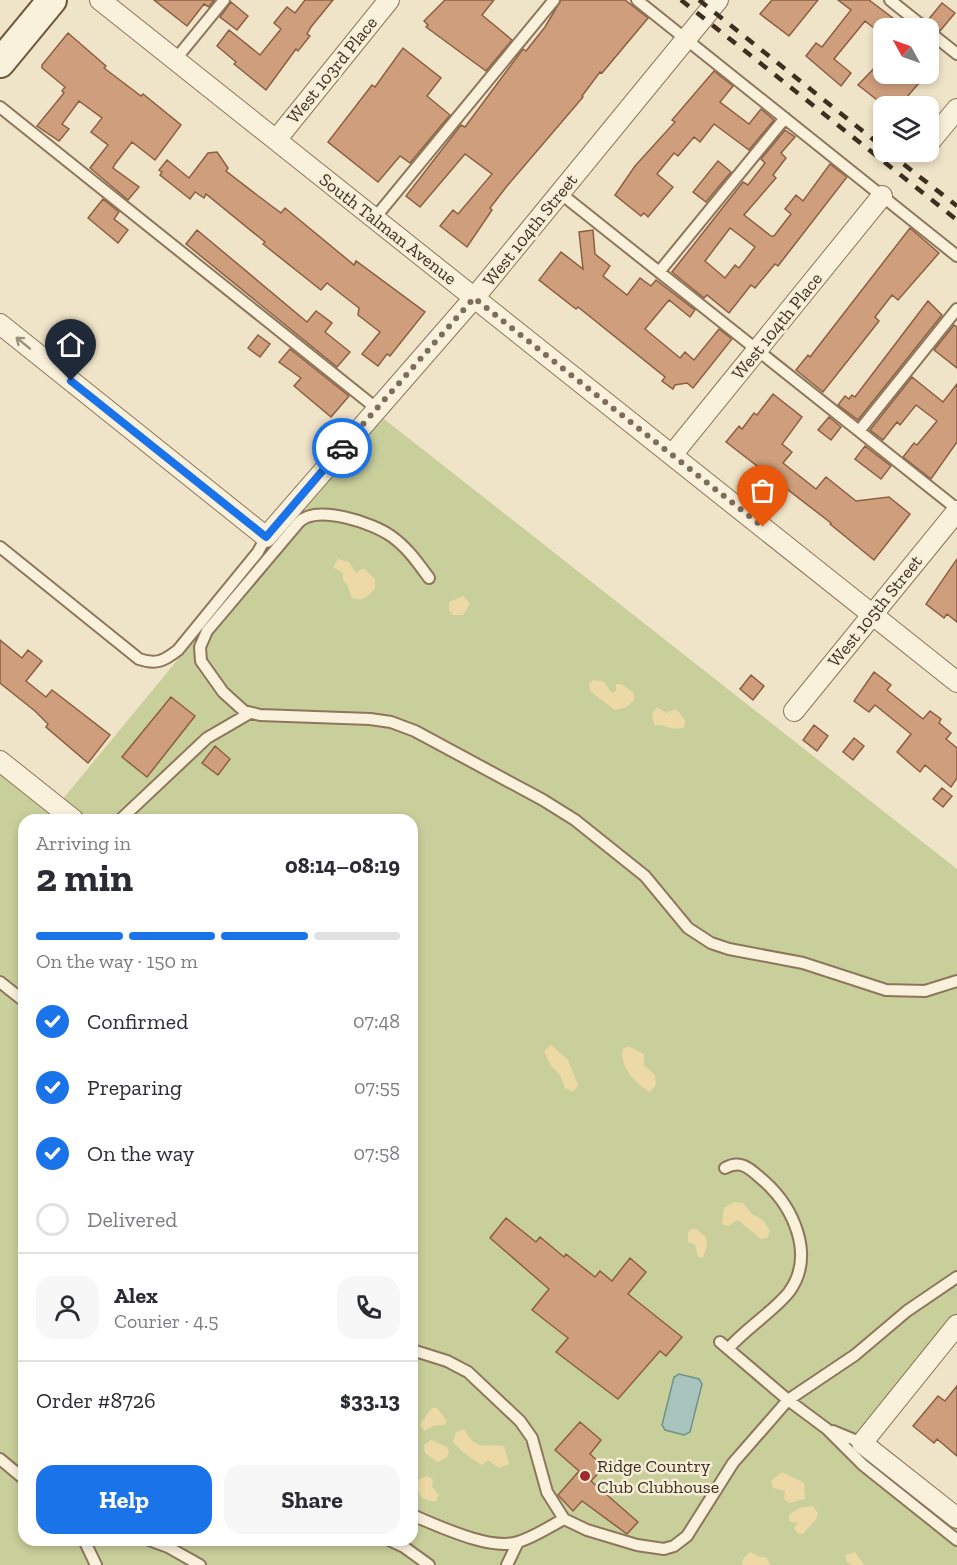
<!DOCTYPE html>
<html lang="en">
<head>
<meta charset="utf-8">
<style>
  :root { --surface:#fff; --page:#f7f7f7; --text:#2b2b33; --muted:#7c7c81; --line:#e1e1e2; --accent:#1a73e8 }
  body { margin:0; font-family:"Zilla Slab",serif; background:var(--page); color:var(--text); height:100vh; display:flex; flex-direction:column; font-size:22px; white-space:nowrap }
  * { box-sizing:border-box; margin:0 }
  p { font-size:20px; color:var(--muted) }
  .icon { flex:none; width:33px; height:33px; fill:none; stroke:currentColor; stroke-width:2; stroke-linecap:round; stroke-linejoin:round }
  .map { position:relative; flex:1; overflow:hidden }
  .details { position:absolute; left:18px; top:814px; width:400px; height:732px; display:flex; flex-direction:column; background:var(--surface); border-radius:18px; box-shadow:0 3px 9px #0003 }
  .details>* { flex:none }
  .needle { width:39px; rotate:310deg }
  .fabs { position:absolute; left:873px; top:18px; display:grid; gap:12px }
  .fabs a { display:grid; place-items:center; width:66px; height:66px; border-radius:12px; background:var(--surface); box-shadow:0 3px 9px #0003; font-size:30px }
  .pin { position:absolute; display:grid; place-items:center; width:51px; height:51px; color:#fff; margin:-62px -26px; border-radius:50% 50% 50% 0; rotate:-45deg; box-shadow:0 0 6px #0007 }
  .pin .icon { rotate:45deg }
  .courier { position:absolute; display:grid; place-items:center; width:60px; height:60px; margin:-30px; border:4px solid #1a73e8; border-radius:50%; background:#fff; color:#222; box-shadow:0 2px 8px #0007 }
  .head em { font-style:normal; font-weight:800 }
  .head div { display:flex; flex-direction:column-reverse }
  .head { display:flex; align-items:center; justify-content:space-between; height:102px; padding:0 18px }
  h1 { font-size:39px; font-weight:800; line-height:45px }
  .bar { display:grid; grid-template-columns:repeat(4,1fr); gap:9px 6px; align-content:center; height:72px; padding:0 18px }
  .bar i { height:8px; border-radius:4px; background:var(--line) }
  .bar .current { background:var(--accent) }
  .bar p { grid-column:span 4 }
  .line { display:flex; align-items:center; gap:15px; padding:0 18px; border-top:2px solid var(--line) }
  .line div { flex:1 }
  .round { display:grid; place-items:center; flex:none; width:63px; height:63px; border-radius:18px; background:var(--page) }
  ol { padding:0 18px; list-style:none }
  li { display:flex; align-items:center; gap:18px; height:66px }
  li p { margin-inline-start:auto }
  li .icon { padding:6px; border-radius:50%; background:var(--accent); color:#fff; stroke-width:4 }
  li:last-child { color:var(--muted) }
  li i { width:33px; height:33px; border:3px solid var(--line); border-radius:50% }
  .cta { display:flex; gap:12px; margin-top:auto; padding:12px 18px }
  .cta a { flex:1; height:69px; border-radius:18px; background:var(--accent); color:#fff; font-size:24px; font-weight:800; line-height:69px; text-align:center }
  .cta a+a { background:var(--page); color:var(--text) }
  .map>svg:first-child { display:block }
  .green { fill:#c9cf9b; fill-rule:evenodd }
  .sand { fill:#ecd9a5 }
  .water { fill:#a9c4bc; stroke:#6f938a; stroke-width:1.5 }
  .building { fill:#cf9f7d; stroke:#8d5f41; stroke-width:1.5; fill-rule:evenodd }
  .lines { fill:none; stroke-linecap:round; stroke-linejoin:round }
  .lane-casing { stroke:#8d765c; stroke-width:14 }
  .street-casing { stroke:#8d765c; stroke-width:22 }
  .secondary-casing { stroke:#6f573f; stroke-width:32 }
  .lane { stroke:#faf1dc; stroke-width:10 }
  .street { stroke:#faf1dc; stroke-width:20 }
  .secondary { stroke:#faf1dc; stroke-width:28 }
  .rail { stroke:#3d2e20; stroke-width:4.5; stroke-dasharray:10 10; stroke-linecap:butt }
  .oneway { stroke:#9c907e }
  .done { stroke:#7c6e5b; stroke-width:6; stroke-dasharray:0 10.8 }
  .route { stroke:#1a73e8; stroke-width:8 }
  .poi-dot { fill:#9e2a2b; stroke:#f7eed8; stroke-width:2 }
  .labels { text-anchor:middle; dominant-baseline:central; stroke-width:5; stroke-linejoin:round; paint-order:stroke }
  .street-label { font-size:18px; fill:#3d2e20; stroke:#f7eed8 }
  .poi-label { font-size:18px; fill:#3d2e20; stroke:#f7eed8; text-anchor:start }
</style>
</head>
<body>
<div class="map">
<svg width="957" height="1565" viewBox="0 0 957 1565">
  <rect width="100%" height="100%" fill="#f0e4c8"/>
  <!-- green -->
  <path class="green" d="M 379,415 L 957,869 L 957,1316 L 855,1443 L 957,1526 L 957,1565 L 0,1565 L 0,770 L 53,811 ZM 24,820 L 412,820 L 412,1540 L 24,1540 Z"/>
  <!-- sand -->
  <path class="sand" d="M 338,559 L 349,562 L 356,573 L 363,568 L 375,579 L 375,588 C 369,596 362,603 351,597 L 348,586 L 343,580 L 343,573 L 333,567 Z
    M 463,596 L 470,604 L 463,615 L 453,615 L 449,610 L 449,602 Z
    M 593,680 L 604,682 L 612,693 L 616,691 L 616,684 L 621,684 L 634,693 L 634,700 L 627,707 L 615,710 L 590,691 L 589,684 Z
    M 657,707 L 666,713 L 676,709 L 685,720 L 684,728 C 669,730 664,724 654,725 L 652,714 Z
    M 551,1045 L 568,1060 L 578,1085 L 573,1092 L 565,1088 L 560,1075 L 551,1066 L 544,1051 Z
    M 628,1046 L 644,1054 L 644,1065 L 655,1075 L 656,1085 L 650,1092 C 636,1083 619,1068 623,1049 Z
    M 734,1202 L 743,1203 L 752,1214 L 763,1220 L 770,1231 L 767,1238 L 761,1239 L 738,1220 L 728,1226 L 722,1224 L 724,1208 Z
    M 691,1229 L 696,1229 L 706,1237 L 707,1246 L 703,1258 L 698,1257 L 695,1245 L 688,1242 L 688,1233 Z
    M 432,1408 L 437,1408 L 447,1421 L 445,1425 L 433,1426 L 424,1431 L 420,1424 Z
    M 464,1429 C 478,1453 482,1443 504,1446 L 509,1464 L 499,1468 L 488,1460 L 482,1465 C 469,1458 462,1451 453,1442 L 456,1432 Z
    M 431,1440 L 447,1447 L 449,1453 L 446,1458 L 438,1462 L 425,1453 L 424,1445 Z
    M 782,1472 L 804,1483 L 805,1499 L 789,1503 L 784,1499 L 785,1491 L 773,1488 L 771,1481 Z
    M 427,1476 L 433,1479 L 432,1487 L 439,1495 L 435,1502 L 422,1498 L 415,1485 L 418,1480 Z
    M 813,1506 L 818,1513 L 817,1518 L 803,1534 L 797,1533 L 794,1528 L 798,1523 L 789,1521 L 789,1515 L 799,1508 Z
    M 750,1552 L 760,1557 L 766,1557 L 770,1565 L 742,1565 L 743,1559 Z
    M 855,1552 L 864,1565 L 851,1565 L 846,1560 L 846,1555 Z"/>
  <!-- water -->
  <path class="water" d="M 679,1374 L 699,1379 L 702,1384 L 690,1432 L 684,1435 L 665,1430 L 662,1425 L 674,1377 Z"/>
  <!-- building -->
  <path class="building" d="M 154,0 L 214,0 L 209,7 L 204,4 L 187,26 Z
    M 305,0 L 333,0 L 311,27 L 307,34 L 310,36 L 298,51 L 296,49 L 266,90 L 234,64 L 236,62 L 217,46 L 229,30 L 260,55 L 281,29 L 274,23 L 287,7 L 295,13 Z
    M 445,0 L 494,0 L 482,15 L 512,40 L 486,71 L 426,27 L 428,25 L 424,21 Z
    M 561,0 L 625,0 L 648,18 L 602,73 L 600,72 L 582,96 L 583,97 L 507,186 L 490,208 L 492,210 L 467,247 L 440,226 L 453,210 L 458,214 L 492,174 L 465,154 L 420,207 L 406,196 L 461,125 L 465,127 L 523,49 L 526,51 L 545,27 Z
    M 772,0 L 818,0 L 789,36 L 760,14 Z
    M 838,0 L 869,0 L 906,28 L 884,28 L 884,36 L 865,21 L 834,59 L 851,73 L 841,86 L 806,56 L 816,43 L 822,47 L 851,10 Z
    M 231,2 L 248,16 L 237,30 L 220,17 Z
    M 942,3 L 955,13 L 940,31 L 928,20 Z
    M 68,33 L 106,66 L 104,68 L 141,96 L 143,94 L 181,125 L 155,160 L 132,142 L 115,164 L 113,168 L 139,187 L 128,200 L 90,168 L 108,145 L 91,132 L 102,118 L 79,101 L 62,124 L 69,129 L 59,141 L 37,126 L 64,93 L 62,91 L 65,87 L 42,68 L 42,65 Z
    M 403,48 L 441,78 L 427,96 L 450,115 L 410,163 L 400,156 L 378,182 L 328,142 L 372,85 L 375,87 Z
    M 884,58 L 884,74 L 927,74 L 899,106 L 885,106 L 858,85 Z
    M 714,71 L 733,86 L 720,102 L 749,124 L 761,109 L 774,120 L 749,150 L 714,124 L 700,142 L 694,137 L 678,156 L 674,153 L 657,174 L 673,187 L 648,217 L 644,213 L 641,216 L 615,195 L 635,166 L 675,122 L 672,120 Z
    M 785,130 L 795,137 L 781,153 L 786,158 L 773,175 L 776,178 L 744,215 L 771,236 L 774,236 L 791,214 L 785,209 L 796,195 L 803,201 L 830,164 L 847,177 L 778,266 L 775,264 L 755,288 L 751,285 L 729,313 L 707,295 L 704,298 L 672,272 L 743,182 L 748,185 L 765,163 L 761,159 ZM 730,228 L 755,247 L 739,268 L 735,265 L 725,278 L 705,261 Z
    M 217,152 L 228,168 L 226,171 L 257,195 L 281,213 L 285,208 L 354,265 L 356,261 L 425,312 L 390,356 L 387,354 L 378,366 L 362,354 L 380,332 L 358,315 L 359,308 L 327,283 L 321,290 L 263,244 L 265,242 L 206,194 L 204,198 L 195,192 L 190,199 L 160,175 L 162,172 L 159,170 L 167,160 L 189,178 L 208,153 Z
    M 718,161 L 731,172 L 706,202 L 693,192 Z
    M 103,199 L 119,212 L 114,219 L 128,230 L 118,243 L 88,218 Z
    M 910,228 L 939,253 L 898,300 L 892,295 L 875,317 L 879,321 L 823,392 L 796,370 L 808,355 L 810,357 Z
    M 197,230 L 307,322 L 316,311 L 332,323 L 325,332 L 350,352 L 337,367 L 186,244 Z
    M 593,230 L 595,254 L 610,266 L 603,276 L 627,295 L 640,278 L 651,286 L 656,280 L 695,310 L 690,317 L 669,300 L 645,329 L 680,358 L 685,352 L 694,360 L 719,329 L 732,339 L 693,388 L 687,383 L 675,385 L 673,389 L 662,381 L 665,377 L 578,307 L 576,309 L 539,280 L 561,252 L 583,269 L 579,232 Z
    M 928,301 L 942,315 L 858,420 L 838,405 L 845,396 L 849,399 L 852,395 L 855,397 Z
    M 954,325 L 957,327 L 957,368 L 934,350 Z
    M 258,335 L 270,344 L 260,357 L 248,348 Z
    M 290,349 L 349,396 L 331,417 L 294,386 L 301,378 L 279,362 Z
    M 912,377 L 943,402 L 957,384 L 957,442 L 931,479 L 903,457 L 914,443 L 917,445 L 937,421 L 916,405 L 900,425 L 897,422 L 883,440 L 870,430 Z
    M 773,394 L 802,417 L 782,444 L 792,452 L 783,463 L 816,489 L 826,477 L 856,501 L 889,497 L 910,514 L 874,560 L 830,524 L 831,523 L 726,442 L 739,426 L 742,429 L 754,413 L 757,415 Z
    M 829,417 L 841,427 L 831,440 L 818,430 Z
    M 865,446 L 891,466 L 881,479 L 855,459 Z
    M 957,559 L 957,622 L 947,614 L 944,618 L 926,604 Z
    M 0,640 L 22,658 L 28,650 L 42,661 L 26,681 L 46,697 L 52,690 L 110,735 L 88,763 L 46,727 L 48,724 L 35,711 L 0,683 Z
    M 874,672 L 891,685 L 887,690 L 923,719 L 930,711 L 941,719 L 939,723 L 951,733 L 946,739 L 957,748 L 957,778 L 951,787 L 925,765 L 920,772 L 897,752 L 911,734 L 875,705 L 869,712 L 854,701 Z
    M 751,675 L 764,686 L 753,700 L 740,689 Z
    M 171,697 L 195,716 L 147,777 L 122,757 Z
    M 814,725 L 828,736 L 817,751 L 803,740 Z
    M 854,738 L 864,746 L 853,760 L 843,752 Z
    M 215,746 L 230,759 L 218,775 L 202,763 Z
    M 942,788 L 952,796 L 943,807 L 933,799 Z
    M 506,1218 L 536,1242 L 540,1237 L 564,1257 L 566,1254 L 595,1277 L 600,1271 L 612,1281 L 630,1258 L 646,1272 L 628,1294 L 682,1337 L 666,1356 L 660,1351 L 618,1399 L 556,1352 L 568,1338 L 532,1310 L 549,1289 L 490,1238 Z
    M 957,1386 L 957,1456 L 937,1439 L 934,1443 L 913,1426 L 938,1396 L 945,1401 Z
    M 580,1422 L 601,1440 L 590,1454 L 604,1467 L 591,1481 L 638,1522 L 627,1534 L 582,1501 L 573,1511 L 558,1495 L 579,1471 L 555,1450 Z"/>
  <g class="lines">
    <defs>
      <path id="lane" d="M 637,0 L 957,256
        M 890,0 L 925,28
        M 928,31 L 957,54
        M 175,60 L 224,0
        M 0,107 L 376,408
        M 560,193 L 957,509
        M 374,219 L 554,0
        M 659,272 L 785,118
        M 859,431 L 957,309
        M 0,547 L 139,659 C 156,665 164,661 178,650 L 258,552 L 266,537
        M 429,578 C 418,563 407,547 391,536 C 373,523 317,504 299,522 L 207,631 L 200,647 L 201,661 L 223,692 L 244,711 L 260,715 L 370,719 L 391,722 L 415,731 L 543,800 L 575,820 L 645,876 L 688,928 L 711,943 L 729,949 L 803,963 L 886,990 L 925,991 L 957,981
        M 120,820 L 207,738 L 250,713
        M 0,982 L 24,1001
        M 725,1168 C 742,1158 752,1171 764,1181 C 793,1207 816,1255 789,1292 C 773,1312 746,1328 728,1349
        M 720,1342 L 788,1400 L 827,1429 L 863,1465 L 957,1540
        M 412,1350 L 447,1361 L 468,1372 L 520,1421 L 532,1438 L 547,1492 L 564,1519 L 587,1530 L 637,1545 L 664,1549 L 674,1546 L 687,1536 L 733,1463 L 788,1400 L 855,1355 L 907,1311 L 957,1277
        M 833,1431 L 862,1443
        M 0,1459 L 24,1479
        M 412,1515 C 439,1526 490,1551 518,1542 C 534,1537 549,1527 564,1519
        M 84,1540 L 96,1565
        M 149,1540 L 168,1547 L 200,1565
        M 389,1540 L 404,1547 L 429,1565
        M 507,1565 L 518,1542"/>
      <path id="street" d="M 100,0 L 957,682
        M 276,140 L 389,0
        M 928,144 L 957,109
        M 0,324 L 266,537 L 474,298 L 718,0
        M 672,455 L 882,196
        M 794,711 L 957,511
        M 0,761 L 74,820
        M 957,1325 L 862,1443 L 957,1518"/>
      <path id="secondary" d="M 0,63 L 52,0"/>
    </defs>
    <!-- lane casing -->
    <use href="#lane" class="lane-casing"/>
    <!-- street casing -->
    <use href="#street" class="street-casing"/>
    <!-- secondary casing -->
    <use href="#secondary" class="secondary-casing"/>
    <!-- lane -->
    <use href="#lane" class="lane"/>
    <!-- street -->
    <use href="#street" class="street"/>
    <!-- secondary -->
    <use href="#secondary" class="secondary"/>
    <!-- rail -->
    <path class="rail" d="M 681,0 L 957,220
      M 699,0 L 884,148
      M 888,152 L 957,206"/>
  </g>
  <!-- one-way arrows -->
  <defs><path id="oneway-shaft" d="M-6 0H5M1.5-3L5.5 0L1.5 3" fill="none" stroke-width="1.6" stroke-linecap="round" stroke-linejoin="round" transform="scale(1.5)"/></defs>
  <use class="oneway" href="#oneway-shaft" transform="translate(23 343) rotate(-141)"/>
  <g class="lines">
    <!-- done -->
    <path class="done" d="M 342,448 L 474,298 L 763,527"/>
    <!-- route -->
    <path class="route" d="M 71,381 L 266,537 L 342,448"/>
  </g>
  <!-- markers -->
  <circle class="poi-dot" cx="585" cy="1476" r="6"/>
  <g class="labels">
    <!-- street labels -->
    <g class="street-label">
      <text transform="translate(332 70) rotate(-51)">West 103rd Place</text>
      <text transform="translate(388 229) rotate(38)">South Talman Avenue</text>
      <text transform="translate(530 230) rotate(-51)">West 104th Street</text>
      <text transform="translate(777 326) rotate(-51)">West 104th Place</text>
      <text transform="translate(875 611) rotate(-51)">West 105th Street</text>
    </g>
    <!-- poi labels -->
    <g class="poi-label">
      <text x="597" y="1466">Ridge Country<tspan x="597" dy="21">Club Clubhouse</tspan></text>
    </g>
  </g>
</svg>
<div class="fabs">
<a><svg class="needle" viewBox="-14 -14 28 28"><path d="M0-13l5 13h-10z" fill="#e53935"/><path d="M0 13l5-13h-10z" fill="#7c7c81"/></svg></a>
<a><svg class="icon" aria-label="layers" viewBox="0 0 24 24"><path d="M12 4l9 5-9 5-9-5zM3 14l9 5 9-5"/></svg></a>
</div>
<div class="pin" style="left:763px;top:527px;background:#ea580c"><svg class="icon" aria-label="bag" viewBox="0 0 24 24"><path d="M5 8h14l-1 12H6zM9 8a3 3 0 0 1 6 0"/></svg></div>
<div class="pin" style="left:71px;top:381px;background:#1f2937"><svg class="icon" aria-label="home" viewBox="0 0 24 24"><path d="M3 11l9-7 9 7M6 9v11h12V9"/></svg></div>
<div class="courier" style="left:342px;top:448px"><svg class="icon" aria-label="car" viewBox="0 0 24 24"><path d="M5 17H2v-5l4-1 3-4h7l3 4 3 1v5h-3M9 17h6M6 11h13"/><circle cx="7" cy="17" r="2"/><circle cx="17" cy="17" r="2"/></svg></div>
<section class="details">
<div class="head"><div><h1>2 min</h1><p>Arriving in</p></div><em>08:14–08:19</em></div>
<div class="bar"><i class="current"></i><i class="current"></i><i class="current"></i><i></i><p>On the way · 150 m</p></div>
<ol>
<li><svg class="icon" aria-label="check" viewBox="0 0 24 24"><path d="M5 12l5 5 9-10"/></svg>Confirmed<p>07:48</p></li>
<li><svg class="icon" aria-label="check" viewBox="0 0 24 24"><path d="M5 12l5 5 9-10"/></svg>Preparing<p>07:55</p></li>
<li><svg class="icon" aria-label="check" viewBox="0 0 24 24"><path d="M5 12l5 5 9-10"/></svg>On the way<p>07:58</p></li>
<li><i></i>Delivered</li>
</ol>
<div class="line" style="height:108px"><a class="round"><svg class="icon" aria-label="person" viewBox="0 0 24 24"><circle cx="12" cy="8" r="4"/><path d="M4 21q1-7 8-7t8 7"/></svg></a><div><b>Alex</b><p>Courier · 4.5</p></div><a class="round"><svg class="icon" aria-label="phone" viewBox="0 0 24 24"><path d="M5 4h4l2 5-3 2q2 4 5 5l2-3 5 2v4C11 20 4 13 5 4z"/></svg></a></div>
<div class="line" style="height:78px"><div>Order #8726</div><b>$33.13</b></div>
<div class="cta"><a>Help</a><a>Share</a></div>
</section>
</div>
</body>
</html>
